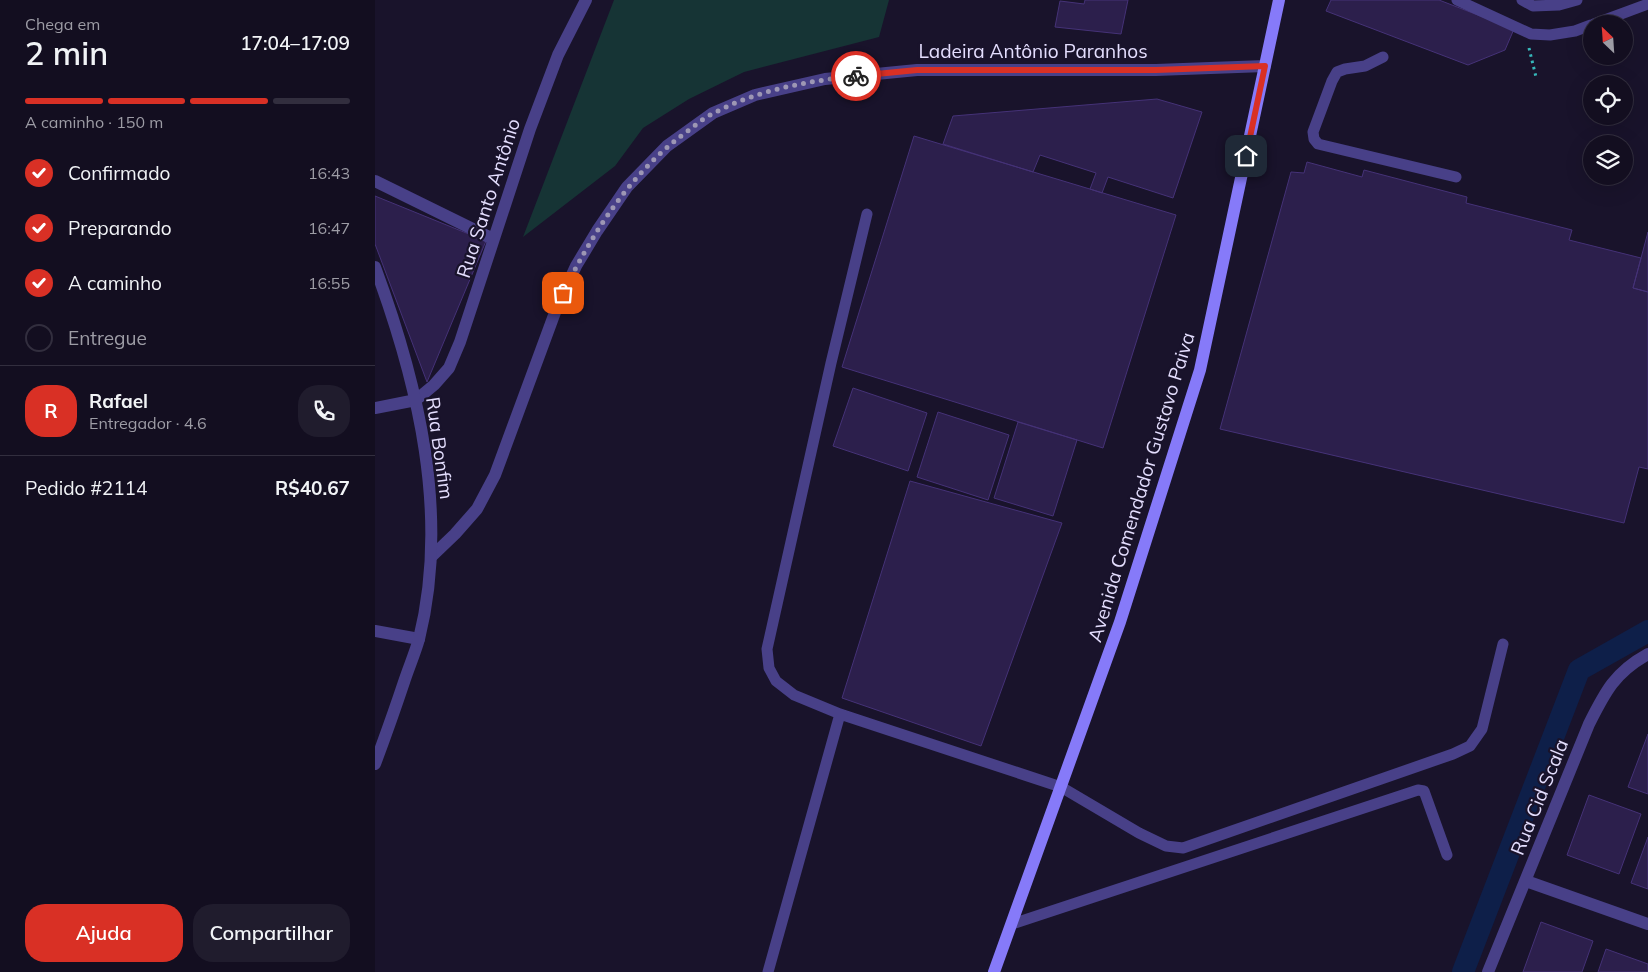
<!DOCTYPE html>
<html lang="pt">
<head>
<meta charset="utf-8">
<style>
  :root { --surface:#130e20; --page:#201c2d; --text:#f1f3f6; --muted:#9d9ca5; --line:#322e3e; --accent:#d93025 }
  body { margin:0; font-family:Mulish,sans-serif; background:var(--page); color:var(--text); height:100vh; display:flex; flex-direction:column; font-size:19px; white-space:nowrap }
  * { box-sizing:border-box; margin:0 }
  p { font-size:16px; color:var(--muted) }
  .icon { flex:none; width:28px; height:28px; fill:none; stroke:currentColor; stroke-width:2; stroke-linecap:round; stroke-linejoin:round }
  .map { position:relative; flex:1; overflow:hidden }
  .drawer { display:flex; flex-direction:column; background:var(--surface); width:375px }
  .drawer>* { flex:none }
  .needle { width:32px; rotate:335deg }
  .buttons { position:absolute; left:1208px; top:15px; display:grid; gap:10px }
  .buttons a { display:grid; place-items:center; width:50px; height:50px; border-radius:50%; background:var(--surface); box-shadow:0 5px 20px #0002,0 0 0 1px var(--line); font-size:25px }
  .pin { position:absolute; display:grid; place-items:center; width:42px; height:42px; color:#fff; margin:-21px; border-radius:10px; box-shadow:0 2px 8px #0006 }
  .courier { position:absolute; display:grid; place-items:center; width:50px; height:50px; margin:-25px; border:4px solid #d93025; border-radius:50%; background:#fff; color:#222; box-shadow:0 1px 6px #0007 }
  .head em { font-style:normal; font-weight:600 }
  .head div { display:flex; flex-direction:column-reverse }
  .head { display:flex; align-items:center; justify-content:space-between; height:85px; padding:0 25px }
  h1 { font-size:32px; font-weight:600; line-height:38px }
  .bar { display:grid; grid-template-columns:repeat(4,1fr); gap:8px 5px; align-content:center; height:60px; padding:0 25px }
  .bar i { height:6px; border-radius:4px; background:var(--line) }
  .bar .current { background:var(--accent) }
  .bar p { grid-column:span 4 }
  .line { display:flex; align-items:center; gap:12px; padding:0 25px; border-top:1px solid var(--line) }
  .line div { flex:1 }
  .round { display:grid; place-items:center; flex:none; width:52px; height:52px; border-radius:20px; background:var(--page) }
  ol { padding:0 25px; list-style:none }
  li { display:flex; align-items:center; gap:15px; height:55px }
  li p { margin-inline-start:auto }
  li .icon { padding:5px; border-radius:50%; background:var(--accent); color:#fff; stroke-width:4 }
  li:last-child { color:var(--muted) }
  li i { width:28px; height:28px; border:2px solid var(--line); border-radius:50% }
  .cta { display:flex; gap:10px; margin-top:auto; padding:10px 25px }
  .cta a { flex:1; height:58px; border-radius:20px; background:var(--accent); color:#fff; font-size:20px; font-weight:600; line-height:58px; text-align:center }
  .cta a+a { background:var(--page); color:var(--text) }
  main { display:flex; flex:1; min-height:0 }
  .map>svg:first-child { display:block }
  .green { fill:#163435 }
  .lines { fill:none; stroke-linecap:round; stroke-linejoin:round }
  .canal { stroke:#0e1f49; stroke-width:22 }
  .building { fill:#2c1f4c; stroke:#453277 }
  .path { stroke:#36b8ba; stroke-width:3; stroke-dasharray:2.5 4; stroke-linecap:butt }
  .service { stroke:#484088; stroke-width:11 }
  .minor { stroke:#484088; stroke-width:12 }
  .tertiary { stroke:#484088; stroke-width:12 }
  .secondary { stroke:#867af9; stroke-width:12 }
  .done { stroke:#9d97b4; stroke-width:5; stroke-dasharray:0 9 }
  .route { stroke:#d93025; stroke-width:6 }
  .labels { text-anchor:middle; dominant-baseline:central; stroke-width:4.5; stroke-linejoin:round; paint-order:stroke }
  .street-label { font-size:19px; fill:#e4defe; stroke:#19132b }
</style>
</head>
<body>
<main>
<section class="drawer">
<div class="head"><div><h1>2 min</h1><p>Chega em</p></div><em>17:04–17:09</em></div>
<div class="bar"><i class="current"></i><i class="current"></i><i class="current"></i><i></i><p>A caminho · 150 m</p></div>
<ol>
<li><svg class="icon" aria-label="check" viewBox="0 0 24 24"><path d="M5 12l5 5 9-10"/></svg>Confirmado<p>16:43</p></li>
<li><svg class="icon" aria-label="check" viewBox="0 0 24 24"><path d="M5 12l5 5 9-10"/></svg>Preparando<p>16:47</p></li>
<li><svg class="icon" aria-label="check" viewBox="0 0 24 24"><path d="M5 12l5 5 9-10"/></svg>A caminho<p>16:55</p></li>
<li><i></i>Entregue</li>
</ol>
<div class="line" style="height:90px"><b class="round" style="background:var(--accent);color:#fff">R</b><div><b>Rafael</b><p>Entregador · 4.6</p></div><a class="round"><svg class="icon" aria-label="phone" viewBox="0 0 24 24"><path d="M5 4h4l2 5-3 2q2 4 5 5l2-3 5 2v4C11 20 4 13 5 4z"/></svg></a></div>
<div class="line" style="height:65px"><div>Pedido #2114</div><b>R$40.67</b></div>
<div class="cta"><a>Ajuda</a><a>Compartilhar</a></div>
</section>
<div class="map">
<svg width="1273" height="972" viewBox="0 0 1273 972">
  <rect width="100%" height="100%" fill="#19132b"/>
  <!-- green -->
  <path class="green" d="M 239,0 L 514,0 L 504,37 L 369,72 L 314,99 L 268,128 L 240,166 L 148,237 Z"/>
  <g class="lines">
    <!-- canal -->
    <path class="canal" d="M 1088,972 L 1204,670 L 1273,631"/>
  </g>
  <!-- building -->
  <path class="building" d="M 710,0 L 753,0 L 746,34 L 680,27 L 685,1 L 709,4 Z
    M 956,0 L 1064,0 L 1139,29 L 1130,50 L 1093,65 L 951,11 Z
    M 782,99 L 827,112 L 798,198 L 733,177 L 727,193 L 715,189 L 721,173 L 665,155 L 658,172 L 568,144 L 578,116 Z
    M 539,136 L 801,215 L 728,448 L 467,367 Z
    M 932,162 L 987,177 L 989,170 L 1092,197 L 1091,203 L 1197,230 L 1194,240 L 1266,258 L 1258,288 L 1273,292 L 1273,469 L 1264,467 L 1249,523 L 845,429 L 916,172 L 929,173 Z
    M 0,196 L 111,241 L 52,382 L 0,244 Z
    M 1273,232 L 1273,292 L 1258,288 Z
    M 478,388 L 552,413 L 533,471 L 458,446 Z
    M 563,412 L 634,435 L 613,500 L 542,477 Z
    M 643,422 L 702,440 L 678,516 L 619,498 Z
    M 535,481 L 687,523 L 606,746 L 467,698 Z
    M 1273,734 L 1273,794 L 1253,787 Z
    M 1214,795 L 1266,814 L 1244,874 L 1192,855 Z
    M 1273,837 L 1273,889 L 1256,883 Z
    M 1166,922 L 1218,941 L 1207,972 L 1148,972 Z
    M 1231,949 L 1273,964 L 1273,972 L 1223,972 Z"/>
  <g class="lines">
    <!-- path -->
    <path class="path" d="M 1154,48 L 1161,77"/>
    <!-- service -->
    <path class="service" d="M 1082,0 L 1156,34 L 1175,35 L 1200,31 L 1216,25
      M 1147,0 L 1158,6 L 1184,5 L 1202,0
      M 1219,24 L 1273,4
      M 1008,57 L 990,66 L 970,69 L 962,72 L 957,81 L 938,132 L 939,139 L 943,144 L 1081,177
      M 492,214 L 456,363 L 392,649 L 394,668 L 401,681 L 419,695 L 465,714 L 686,787 L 764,833 L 791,846 L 808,848 L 1078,754 L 1095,746 L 1107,729 L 1128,644
      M 637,924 L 1043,790 L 1049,791 L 1072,855
      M 393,972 L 465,714"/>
    <!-- minor -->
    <path class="minor" d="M 0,181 L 118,239
      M 0,408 L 41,400 L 59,385 L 74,368 L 85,342 L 155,129 L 183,55 L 211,0
      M 56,557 L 80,534 L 102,509 L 120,475 L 182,307 L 201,266 L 222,231 L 252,187 L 292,146 L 338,113 L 380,95 L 450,79 L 542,70 L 781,70 L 890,66
      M 0,631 L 44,639
      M 1151,881 L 1273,924"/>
    <!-- tertiary -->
    <path class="tertiary" d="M 0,267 C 43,383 75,515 44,639 C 40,653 34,667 29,682 C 20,709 10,737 0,764
      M 1113,972 L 1214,724 C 1230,692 1240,672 1273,654"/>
    <!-- secondary -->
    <path class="secondary" d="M 619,972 L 745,622 L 825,370 L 904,0"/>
  </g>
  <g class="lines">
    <!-- done -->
    <path class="done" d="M 188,293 C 219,230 256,172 314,130 C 322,124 330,117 339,113 C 382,90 433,81 481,76"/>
    <!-- route -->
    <path class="route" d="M 481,76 L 542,70 L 781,70 L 890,66 L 871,156"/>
  </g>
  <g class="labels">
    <!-- street labels -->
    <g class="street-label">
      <text x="658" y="51">Ladeira Antônio Paranhos</text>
      <text transform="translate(113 198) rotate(-72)">Rua Santo Antônio</text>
      <text transform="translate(65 448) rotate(82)">Rua Bonfim</text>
      <text transform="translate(766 487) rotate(-73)">Avenida Comendador Gustavo Paiva</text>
      <text transform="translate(1164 797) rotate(-68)">Rua Cid Scala</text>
    </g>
  </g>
</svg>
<div class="buttons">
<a><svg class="needle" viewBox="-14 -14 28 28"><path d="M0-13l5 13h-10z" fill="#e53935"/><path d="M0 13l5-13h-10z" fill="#9d9ca5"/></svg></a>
<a><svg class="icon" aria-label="locate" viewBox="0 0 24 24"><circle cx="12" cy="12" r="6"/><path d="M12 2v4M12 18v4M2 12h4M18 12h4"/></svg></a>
<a><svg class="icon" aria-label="layers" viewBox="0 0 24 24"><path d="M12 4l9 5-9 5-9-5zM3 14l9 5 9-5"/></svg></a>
</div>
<div class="pin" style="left:188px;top:293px;background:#ea580c"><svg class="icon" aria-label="bag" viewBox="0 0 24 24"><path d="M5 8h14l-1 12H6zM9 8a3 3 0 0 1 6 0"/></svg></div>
<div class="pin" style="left:871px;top:156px;background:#1f2937"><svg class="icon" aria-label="home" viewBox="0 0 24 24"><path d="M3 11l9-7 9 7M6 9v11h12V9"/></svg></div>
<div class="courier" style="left:481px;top:76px"><svg class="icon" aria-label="bike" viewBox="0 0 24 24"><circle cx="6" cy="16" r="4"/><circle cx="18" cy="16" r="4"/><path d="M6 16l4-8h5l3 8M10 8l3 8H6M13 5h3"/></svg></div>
</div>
</main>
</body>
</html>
